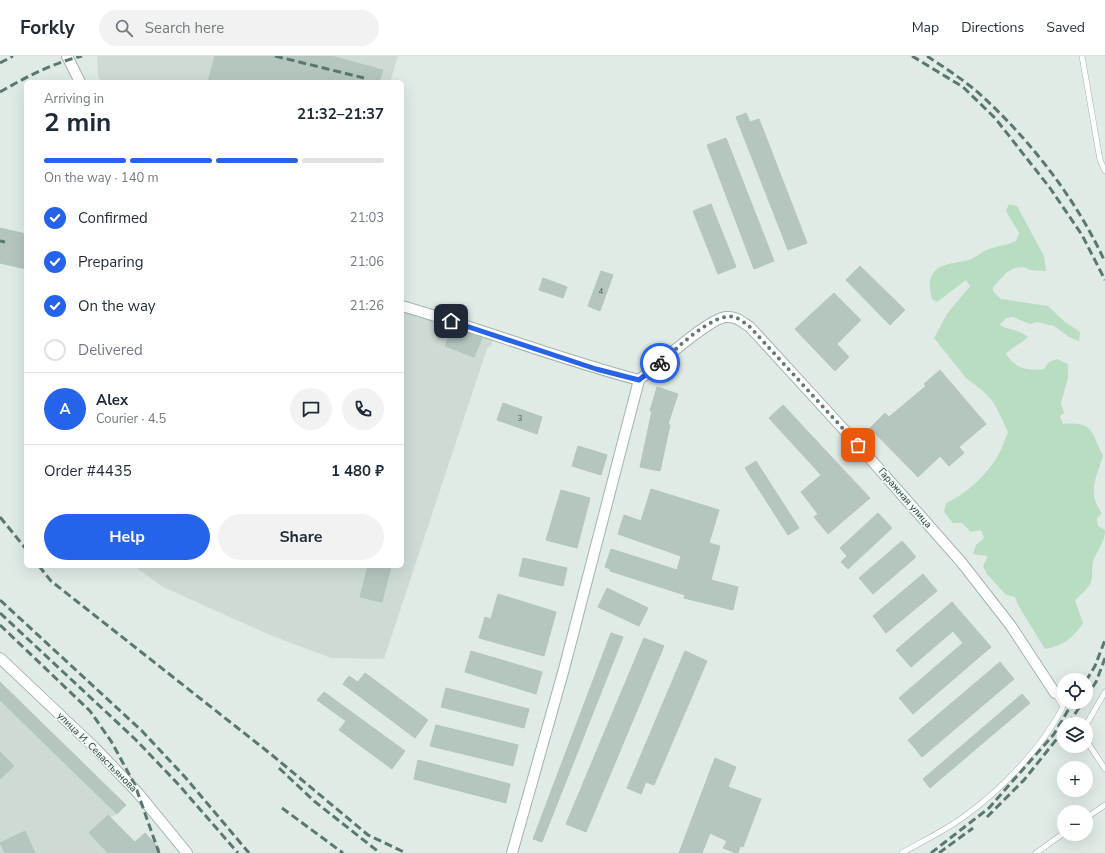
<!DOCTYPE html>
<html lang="en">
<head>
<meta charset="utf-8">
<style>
  :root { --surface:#fff; --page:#f2f2f3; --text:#1f2937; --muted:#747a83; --line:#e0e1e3; --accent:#2563eb }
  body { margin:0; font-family:"Nunito Sans",sans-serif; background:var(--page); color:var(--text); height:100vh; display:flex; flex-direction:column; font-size:15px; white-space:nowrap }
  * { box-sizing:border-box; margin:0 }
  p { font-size:13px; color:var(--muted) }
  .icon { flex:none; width:22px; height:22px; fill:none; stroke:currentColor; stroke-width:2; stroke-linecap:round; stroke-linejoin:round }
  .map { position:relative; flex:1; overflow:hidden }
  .panel { position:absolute; left:24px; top:24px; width:380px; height:488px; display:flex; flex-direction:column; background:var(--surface); border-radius:6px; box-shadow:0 4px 16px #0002 }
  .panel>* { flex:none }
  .controls { position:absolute; left:1057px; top:617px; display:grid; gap:8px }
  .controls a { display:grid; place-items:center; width:36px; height:36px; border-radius:50%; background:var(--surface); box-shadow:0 4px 16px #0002; font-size:20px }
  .pin { position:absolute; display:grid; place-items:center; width:34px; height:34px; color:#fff; margin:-17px; border-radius:8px; box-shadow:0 2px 6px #0006 }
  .courier { position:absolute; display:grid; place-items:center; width:40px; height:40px; margin:-20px; border:3px solid #2563eb; border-radius:50%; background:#fff; color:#222; box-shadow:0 1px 5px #0007 }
  .summary em { font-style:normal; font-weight:700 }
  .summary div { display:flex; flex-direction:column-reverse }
  .summary { display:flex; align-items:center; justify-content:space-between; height:68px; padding:0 20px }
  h1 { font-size:26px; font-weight:700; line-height:30px }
  .bar { display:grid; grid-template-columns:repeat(4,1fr); gap:6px 4px; align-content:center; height:48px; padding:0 20px }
  .bar i { height:5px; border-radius:3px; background:var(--line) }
  .bar .active { background:var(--accent) }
  .bar p { grid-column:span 4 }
  .line { display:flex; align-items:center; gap:10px; padding:0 20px; border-top:1px solid var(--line) }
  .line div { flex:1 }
  .round { display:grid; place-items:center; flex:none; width:42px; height:42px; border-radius:21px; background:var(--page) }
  ol { padding:0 20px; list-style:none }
  li { display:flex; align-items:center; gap:12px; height:44px }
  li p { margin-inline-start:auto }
  li .icon { padding:4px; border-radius:50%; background:var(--accent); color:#fff; stroke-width:4 }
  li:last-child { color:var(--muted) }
  li i { width:22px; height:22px; border:2px solid var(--line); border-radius:50% }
  .cta { display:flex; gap:8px; margin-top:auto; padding:8px 20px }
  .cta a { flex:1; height:46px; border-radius:24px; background:var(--accent); color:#fff; font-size:16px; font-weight:700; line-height:46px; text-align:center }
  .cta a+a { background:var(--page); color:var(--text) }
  header { display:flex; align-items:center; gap:24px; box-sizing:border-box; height:56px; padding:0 20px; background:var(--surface); border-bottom:1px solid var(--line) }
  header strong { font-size:19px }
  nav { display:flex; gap:22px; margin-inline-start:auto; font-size:14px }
  .search { width:280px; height:36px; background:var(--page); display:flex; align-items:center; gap:10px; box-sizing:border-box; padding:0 14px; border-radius:22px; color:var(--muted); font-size:15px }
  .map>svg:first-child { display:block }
  .built { fill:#cedbd5 }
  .green { fill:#b8ddc3 }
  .building { fill:#b5c6bf; stroke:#b2c5be }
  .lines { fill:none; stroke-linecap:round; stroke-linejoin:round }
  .lane-casing { stroke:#a3b3ad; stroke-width:6 }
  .street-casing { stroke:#a3b3ad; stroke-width:12 }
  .lane { stroke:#fff; stroke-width:5 }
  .street { stroke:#fff; stroke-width:10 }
  .rail { stroke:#5a7871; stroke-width:3; stroke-dasharray:8 4; stroke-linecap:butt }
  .done { stroke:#637973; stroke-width:4; stroke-dasharray:0 7.2 }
  .route { stroke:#2563eb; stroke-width:5 }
  .labels { text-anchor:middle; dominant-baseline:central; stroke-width:3; stroke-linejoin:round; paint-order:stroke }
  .number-label { font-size:8px; fill:#455e58 }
  .street-label { font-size:10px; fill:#203c35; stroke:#f0f8f4 }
</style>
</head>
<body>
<header>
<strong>Forkly</strong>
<div class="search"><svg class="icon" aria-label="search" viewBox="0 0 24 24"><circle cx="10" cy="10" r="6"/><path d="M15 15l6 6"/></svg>Search here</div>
<nav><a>Map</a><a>Directions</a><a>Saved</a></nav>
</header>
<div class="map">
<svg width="1105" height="797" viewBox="0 0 1105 797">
  <rect width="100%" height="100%" fill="#e0ebe6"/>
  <!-- built -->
  <path class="built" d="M 97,0 L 398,0 L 390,26 L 102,26 L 98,21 Z
    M 402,247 L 494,281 L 490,292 L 488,290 L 384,603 L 331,602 L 270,579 L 163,531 L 134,510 L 402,510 Z
    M 0,635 L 117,758 L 103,765 L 132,797 L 0,797 Z"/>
  <!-- green -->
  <path class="green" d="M 1009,148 L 1017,150 L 1044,200 L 1046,215 L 1030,214 L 1024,211 L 1015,212 L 1007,216 L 993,231 L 993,235 L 1001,243 L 1048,250 L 1065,266 L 1080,276 L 1079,285 L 1069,281 L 1054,270 L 1037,266 L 1030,268 L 1013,261 L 1006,262 L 1000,269 C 1010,275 1019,273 1028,281 C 1021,288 1013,290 1006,298 C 1016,313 1027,315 1044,313 L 1049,306 L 1057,303 L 1068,308 L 1068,322 L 1061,347 L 1064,357 L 1060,360 L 1063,368 C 1094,365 1091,376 1103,400 C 1096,422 1087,437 1102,457 L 1097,462 L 1098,470 L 1105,474 C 1105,486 1098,493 1094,503 C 1091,510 1093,516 1092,522 C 1091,531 1080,539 1075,544 L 1083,567 C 1073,582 1063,590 1045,593 L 1018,549 L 1015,541 L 1006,539 L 987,518 L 983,510 L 988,500 L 973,498 L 976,489 L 984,482 L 981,474 L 971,476 L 962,467 L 953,467 L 944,456 L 946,447 C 964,439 981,424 993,407 C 1000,399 1004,386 1008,376 L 994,347 L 983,335 L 966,322 L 934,282 L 947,258 L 970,230 L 966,224 L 937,246 L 932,243 C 930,236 928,226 932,219 C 938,207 956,207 968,204 C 976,202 983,194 992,192 C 1000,189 1008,189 1016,185 L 1019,177 L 1006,155 Z"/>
  <!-- building -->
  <path class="building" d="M 215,0 L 331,0 L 383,14 L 379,26 L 208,26 Z
    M 746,57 L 750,66 L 759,63 L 807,187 L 788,194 L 736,61 Z
    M 726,82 L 774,205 L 754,213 L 707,89 Z
    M 711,148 L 736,211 L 718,218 L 693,155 Z
    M 0,172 L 26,178 L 26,213 L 0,207 Z
    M 860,210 L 905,254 L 890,269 L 846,224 Z
    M 601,215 L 613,219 L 600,255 L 588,250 Z
    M 543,222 L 567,231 L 563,242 L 539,234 Z
    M 834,237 L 861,264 L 837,288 L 849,301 L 835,315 L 795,273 Z
    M 452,272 L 482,282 L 474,301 L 445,290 Z
    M 940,314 L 986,368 L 959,391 L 964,397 L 949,410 L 940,400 L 918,421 L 870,372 L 885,357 L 889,361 L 926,330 L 924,328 Z
    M 657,331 L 678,338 L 668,368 L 670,369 L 660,415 L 640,411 L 652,355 L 650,355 Z
    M 503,347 L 542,361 L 537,378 L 497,364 Z
    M 783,349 L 870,442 L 828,478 L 814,461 L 818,458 L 801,436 L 821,419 L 769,362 Z
    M 578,390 L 607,399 L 601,419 L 572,410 Z
    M 756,405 L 799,472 L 788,479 L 745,412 Z
    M 651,433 L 719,454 L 709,487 L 720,490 L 711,524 L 738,531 L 733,554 L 684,542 L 685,539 L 610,515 L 610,513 L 605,511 L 611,493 L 677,514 L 681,500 L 618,478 L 624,459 L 641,465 Z
    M 561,434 L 590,442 L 577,492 L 546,484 Z
    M 878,457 L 892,472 L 848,513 L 841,506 L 847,500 L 840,492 Z
    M 902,485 L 916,501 L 873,538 L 859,522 Z
    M 523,502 L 567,512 L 563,530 L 519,520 Z
    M 368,510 L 391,510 L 382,546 L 360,541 Z
    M 923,518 L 937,535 L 886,577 L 873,560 Z
    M 607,532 L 648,552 L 639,570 L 598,551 Z
    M 498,538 L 556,556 L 544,600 L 479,582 L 485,561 L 491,563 Z
    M 952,546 L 991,591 L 913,658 L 899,642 L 963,587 L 953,575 L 911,611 L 896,594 Z
    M 611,577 L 623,581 L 542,786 L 533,783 Z
    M 644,582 L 664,590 L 586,776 L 566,768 Z
    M 471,595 L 542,616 L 536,638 L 465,616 Z
    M 685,595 L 707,605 L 654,729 L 646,726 L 641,738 L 627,732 Z
    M 1000,606 L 1014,623 L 922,701 L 908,684 Z
    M 365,617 L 428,664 L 415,682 L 343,628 L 349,620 L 358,626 Z
    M 0,626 L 126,749 L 117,758 L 0,644 Z
    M 446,632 L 529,653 L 524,672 L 441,651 Z
    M 324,636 L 405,695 L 392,713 L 339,674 L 346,665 L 317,644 Z
    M 1022,638 L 1030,647 L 930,732 L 923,723 Z
    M 436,669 L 518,689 L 513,710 L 430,690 Z
    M 0,696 L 14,710 L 0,723 Z
    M 715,702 L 736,711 L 728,731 L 761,743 L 743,791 L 740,790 L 738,797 L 736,797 L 723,792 L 727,785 L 710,777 L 702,797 L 679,797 Z
    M 418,704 L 510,728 L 506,747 L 414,723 Z
    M 108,759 L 135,786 L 145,777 L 160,793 L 156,797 L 108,797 L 89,777 Z
    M 25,775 L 35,797 L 5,797 L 0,787 Z"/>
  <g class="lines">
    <defs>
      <path id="lane" d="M 1082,0 L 1100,104 L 1105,115
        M 1086,669 L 1105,636
        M 1086,684 L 1105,713
        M 1086,762 L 1105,749
        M 902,797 C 923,785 946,774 965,760 C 1002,733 1042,692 1063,651 L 1055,637
        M 1036,797 L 1064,777"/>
      <path id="street" d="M 67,0 L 80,26
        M 402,250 C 482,273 559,303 639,324
        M 639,324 C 655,311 709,262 726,261 C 736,260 742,266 750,271 L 858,389 L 962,507 L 1011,570 L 1055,637
        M 0,602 L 95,692 L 138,737 L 187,797
        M 512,797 L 564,613 L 639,324"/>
    </defs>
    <!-- lane casing -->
    <use href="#lane" class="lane-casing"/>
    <!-- street casing -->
    <use href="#street" class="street-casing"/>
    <!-- lane -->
    <use href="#lane" class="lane"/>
    <!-- street -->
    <use href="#street" class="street"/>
    <!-- rail -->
    <path class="rail" d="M 275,0 L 364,22
      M 912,0 L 963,31 L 995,62 L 1050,132 L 1082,179 L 1105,224
      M 927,0 C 946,13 966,25 983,41 C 1032,86 1078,146 1105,206
      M 0,7 L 13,0
      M 0,36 C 26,21 53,7 82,0
      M 0,185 L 5,186
      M 0,461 L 26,493
      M 39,510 L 51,525 L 272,699 L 368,779 L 406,797
      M 0,544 L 142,675 L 185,721 L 249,797
      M 0,557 L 135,683 L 178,728 L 238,797
      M 0,569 L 90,655 L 111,685 L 135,729 L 159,797
      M 1086,625 L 1095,610 L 1105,584
      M 1086,641 L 1096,626 L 1105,602
      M 1068,668 L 1083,646
      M 279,712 L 314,745 L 380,797
      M 282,752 L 343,797
      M 987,761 L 1024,724 L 1064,674
      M 931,797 L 989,752 L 1054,678 L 1073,646
      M 939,797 L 973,772"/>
  </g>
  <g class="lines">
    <!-- done -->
    <path class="done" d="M 660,307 C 677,293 712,256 735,261 C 740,263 746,268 750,271 L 858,389"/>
    <!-- route -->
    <path class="route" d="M 451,265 L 596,313 L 639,324 L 660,307"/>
  </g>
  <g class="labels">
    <!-- number labels -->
    <g class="number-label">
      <text x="601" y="235">4</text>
      <text x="520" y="362">3</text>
    </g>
    <!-- street labels -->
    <g class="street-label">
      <text transform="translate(905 442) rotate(49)">Гаражная улица</text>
      <text transform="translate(97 696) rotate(45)">улица И. Севастьянова</text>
    </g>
  </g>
</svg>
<div class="controls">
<a><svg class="icon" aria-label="locate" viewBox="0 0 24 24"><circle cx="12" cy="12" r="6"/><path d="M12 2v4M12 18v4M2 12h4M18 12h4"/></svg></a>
<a><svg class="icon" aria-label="layers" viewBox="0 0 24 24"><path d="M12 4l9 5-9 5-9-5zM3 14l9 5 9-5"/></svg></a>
<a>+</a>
<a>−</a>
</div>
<div class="pin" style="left:858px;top:389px;background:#ea580c"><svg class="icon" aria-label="bag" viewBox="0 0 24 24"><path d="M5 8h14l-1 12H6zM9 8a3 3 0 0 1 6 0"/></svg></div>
<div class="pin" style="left:451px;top:265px;background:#1f2937"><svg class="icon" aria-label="home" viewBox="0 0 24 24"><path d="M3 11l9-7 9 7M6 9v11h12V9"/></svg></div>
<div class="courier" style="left:660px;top:307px"><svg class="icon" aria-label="bike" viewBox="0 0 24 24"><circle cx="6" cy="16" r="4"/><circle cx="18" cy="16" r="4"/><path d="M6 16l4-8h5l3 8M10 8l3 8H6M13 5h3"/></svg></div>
<section class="panel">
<div class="summary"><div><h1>2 min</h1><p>Arriving in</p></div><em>21:32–21:37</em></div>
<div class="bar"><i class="active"></i><i class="active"></i><i class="active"></i><i></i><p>On the way · 140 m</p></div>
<ol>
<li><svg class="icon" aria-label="check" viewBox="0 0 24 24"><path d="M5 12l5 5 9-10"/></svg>Confirmed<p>21:03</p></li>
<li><svg class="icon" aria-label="check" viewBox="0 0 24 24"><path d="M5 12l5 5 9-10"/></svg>Preparing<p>21:06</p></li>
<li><svg class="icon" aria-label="check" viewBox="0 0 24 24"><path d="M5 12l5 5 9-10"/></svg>On the way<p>21:26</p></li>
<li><i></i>Delivered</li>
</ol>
<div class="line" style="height:72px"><b class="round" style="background:var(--accent);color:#fff">A</b><div><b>Alex</b><p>Courier · 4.5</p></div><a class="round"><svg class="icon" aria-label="chat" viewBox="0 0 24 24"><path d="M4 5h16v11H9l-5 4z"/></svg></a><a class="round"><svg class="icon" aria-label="phone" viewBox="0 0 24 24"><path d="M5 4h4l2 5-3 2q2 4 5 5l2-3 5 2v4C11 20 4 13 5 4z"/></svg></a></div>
<div class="line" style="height:52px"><div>Order #4435</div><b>1 480 ₽</b></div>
<div class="cta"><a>Help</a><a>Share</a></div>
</section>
</div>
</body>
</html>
